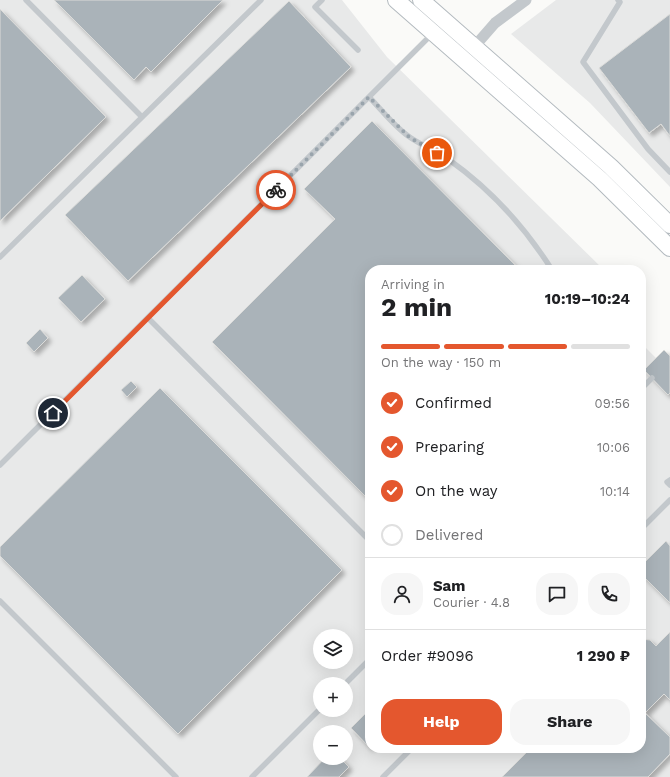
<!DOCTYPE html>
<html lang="en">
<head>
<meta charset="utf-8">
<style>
  :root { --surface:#fff; --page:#f6f6f6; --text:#202124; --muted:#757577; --line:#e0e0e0; --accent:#e4572e }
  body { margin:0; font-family:"Work Sans",sans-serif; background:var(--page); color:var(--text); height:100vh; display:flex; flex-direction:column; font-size:15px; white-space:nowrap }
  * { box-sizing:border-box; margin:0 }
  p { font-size:13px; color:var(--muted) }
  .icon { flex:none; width:22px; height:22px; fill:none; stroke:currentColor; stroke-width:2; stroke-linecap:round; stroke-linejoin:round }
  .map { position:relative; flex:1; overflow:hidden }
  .panel { position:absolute; left:365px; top:265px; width:281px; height:488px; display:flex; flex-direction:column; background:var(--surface); border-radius:16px; box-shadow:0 4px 16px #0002 }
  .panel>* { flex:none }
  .buttons { position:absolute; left:313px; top:629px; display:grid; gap:8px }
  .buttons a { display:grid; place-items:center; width:40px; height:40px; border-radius:50%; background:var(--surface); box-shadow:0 4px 16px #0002; font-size:20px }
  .pin { position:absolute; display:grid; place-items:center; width:34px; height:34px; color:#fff; margin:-17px; border:2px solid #fff; border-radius:50%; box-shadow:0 1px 4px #0007 }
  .courier { position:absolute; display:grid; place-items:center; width:40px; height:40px; margin:-20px; border:3px solid #e4572e; border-radius:50%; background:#fff; color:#222; box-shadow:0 1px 5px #0007 }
  .head em { font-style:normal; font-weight:700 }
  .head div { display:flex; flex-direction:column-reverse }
  .head { display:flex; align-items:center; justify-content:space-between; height:68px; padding:0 16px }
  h1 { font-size:26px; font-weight:700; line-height:30px }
  .bar { display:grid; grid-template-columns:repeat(4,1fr); gap:6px 4px; align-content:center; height:48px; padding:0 16px }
  .bar i { height:5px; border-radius:3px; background:var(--line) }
  .bar .on { background:var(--accent) }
  .bar p { grid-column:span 4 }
  .line { display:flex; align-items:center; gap:10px; padding:0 16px; border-top:1px solid var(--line) }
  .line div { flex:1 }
  .round { display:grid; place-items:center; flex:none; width:42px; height:42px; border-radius:16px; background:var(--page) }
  ol { padding:0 16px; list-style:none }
  li { display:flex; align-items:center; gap:12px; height:44px }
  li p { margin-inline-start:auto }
  li .icon { padding:4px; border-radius:50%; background:var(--accent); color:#fff; stroke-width:4 }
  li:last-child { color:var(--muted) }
  li i { width:22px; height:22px; border:2px solid var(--line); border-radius:50% }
  .primary-button { display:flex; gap:8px; margin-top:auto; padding:8px 16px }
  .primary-button a { flex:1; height:46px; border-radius:16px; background:var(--accent); color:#fff; font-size:16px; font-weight:700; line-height:46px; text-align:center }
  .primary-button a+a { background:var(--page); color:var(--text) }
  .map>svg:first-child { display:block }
  .built { fill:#e8e9e9; fill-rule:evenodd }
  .building { fill:#aab3b9; stroke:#dcdcda; filter:url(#shadow) }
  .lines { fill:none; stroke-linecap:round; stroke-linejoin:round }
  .secondary-casing { stroke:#b3babf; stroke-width:18 }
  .service { stroke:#c3c8cc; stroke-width:5.5 }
  .minor { stroke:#c3c8cc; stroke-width:11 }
  .secondary { stroke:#fff; stroke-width:16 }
  .done { stroke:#99a4ac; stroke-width:4; stroke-dasharray:0 7.2 }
  .route { stroke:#e4572e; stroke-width:5 }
</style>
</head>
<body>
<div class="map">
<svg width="670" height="777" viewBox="0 0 670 777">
  <defs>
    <filter id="shadow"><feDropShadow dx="3.5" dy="3.5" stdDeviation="2" flood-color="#0004"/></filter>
  </defs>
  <rect width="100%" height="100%" fill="#fafaf8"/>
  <!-- built -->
  <path class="built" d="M 0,0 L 342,0 L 387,57 L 604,270 L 370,270 L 370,748 L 641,748 L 641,343 L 656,358 L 644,370 L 668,395 L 670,393 L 670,777 L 0,777 ZM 320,636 L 346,636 L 346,662 L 320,662 ZM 320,684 L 346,684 L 346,710 L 320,710 ZM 320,732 L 346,732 L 346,758 L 320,758 Z
    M 556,0 L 670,0 L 670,187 L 590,103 L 511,34 Z"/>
  <!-- building -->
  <path class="building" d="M 54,0 L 223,0 L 151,72 L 146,67 L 134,80 Z
    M 289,1 L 351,67 L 128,281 L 65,215 Z
    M 0,9 L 106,117 L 0,221 Z
    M 670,14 L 670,136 L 661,124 L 649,133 L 599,68 Z
    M 372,121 L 520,270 L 370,270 L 370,501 L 212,342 L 335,219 L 304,189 Z
    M 82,275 L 105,299 L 81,322 L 58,298 Z
    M 40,329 L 48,338 L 34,352 L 26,343 Z
    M 664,350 L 670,356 L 670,393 L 668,395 L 644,370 Z
    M 131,381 L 137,387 L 127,397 L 121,390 Z
    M 160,388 L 342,570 L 178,734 L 0,556 L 0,547 Z
    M 666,541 L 670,546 L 670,603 L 641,574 L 641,566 Z
    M 670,632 L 670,700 L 664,694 L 645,713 L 670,737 L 670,754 L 648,777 L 502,777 L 531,748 L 641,748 L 641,639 L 650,640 L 656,646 Z
    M 370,709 L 370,748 L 351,728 Z
    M 325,758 L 340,758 L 349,767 L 339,777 L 307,777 Z"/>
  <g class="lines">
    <defs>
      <path id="secondary" d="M 396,0 L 600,179 L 670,248
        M 421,0 L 611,167 L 670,225"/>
    </defs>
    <!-- secondary casing -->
    <use href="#secondary" class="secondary-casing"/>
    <!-- service -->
    <path class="service" d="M 26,0 L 142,117
      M 322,0 L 315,7 L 358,50
      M 618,0 L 620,2 L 583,62 L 648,149 L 670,172
      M 369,97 C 382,110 395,128 411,138 C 423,146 436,151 448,159 C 489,188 525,227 552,270
      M 0,257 L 261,0
      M 148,318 L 370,541
      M 641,389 L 652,378
      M 0,465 L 432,34
      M 670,480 L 667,482 L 670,485
      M 641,529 L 670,500
      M 0,601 L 176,777
      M 345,684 L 370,659
      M 252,777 L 320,709
      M 383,777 L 412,748"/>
    <!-- minor -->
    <path class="minor" d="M 474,47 L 495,23 L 526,0"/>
    <!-- secondary -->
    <use href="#secondary" class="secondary"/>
  </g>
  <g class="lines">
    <!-- done -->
    <path class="done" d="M 276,190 L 369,97 L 409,137 L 437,153"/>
    <!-- route -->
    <path class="route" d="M 53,413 L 276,190"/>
  </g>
</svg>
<div class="buttons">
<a><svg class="icon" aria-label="layers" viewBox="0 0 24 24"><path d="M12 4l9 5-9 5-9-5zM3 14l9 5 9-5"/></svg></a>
<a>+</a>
<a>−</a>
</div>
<div class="pin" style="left:437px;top:153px;background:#ea580c"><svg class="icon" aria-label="bag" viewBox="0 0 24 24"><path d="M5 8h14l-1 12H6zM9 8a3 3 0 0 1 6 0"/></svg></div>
<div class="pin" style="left:53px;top:413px;background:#1f2937"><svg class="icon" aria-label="home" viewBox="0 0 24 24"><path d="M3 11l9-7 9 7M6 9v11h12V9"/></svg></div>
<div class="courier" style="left:276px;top:190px"><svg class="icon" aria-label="bike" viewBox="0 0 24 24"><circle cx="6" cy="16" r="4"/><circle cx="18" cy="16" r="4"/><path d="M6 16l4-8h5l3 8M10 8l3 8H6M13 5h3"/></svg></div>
<section class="panel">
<div class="head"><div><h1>2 min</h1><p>Arriving in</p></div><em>10:19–10:24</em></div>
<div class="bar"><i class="on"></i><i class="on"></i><i class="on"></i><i></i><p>On the way · 150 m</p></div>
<ol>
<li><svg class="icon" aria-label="check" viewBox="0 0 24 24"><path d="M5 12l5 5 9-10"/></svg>Confirmed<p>09:56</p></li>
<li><svg class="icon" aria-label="check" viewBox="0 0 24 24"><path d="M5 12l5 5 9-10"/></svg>Preparing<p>10:06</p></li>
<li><svg class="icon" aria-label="check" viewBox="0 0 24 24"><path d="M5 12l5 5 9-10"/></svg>On the way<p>10:14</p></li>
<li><i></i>Delivered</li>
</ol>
<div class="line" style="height:72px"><a class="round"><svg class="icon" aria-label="person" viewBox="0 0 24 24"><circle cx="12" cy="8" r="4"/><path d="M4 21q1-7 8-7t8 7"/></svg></a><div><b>Sam</b><p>Courier · 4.8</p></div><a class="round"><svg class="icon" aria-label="chat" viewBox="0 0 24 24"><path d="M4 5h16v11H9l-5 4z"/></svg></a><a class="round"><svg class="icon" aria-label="phone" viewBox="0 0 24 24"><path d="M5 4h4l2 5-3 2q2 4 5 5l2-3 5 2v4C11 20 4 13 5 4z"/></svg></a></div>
<div class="line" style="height:52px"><div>Order #9096</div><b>1 290 ₽</b></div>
<div class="primary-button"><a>Help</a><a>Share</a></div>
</section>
</div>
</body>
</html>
